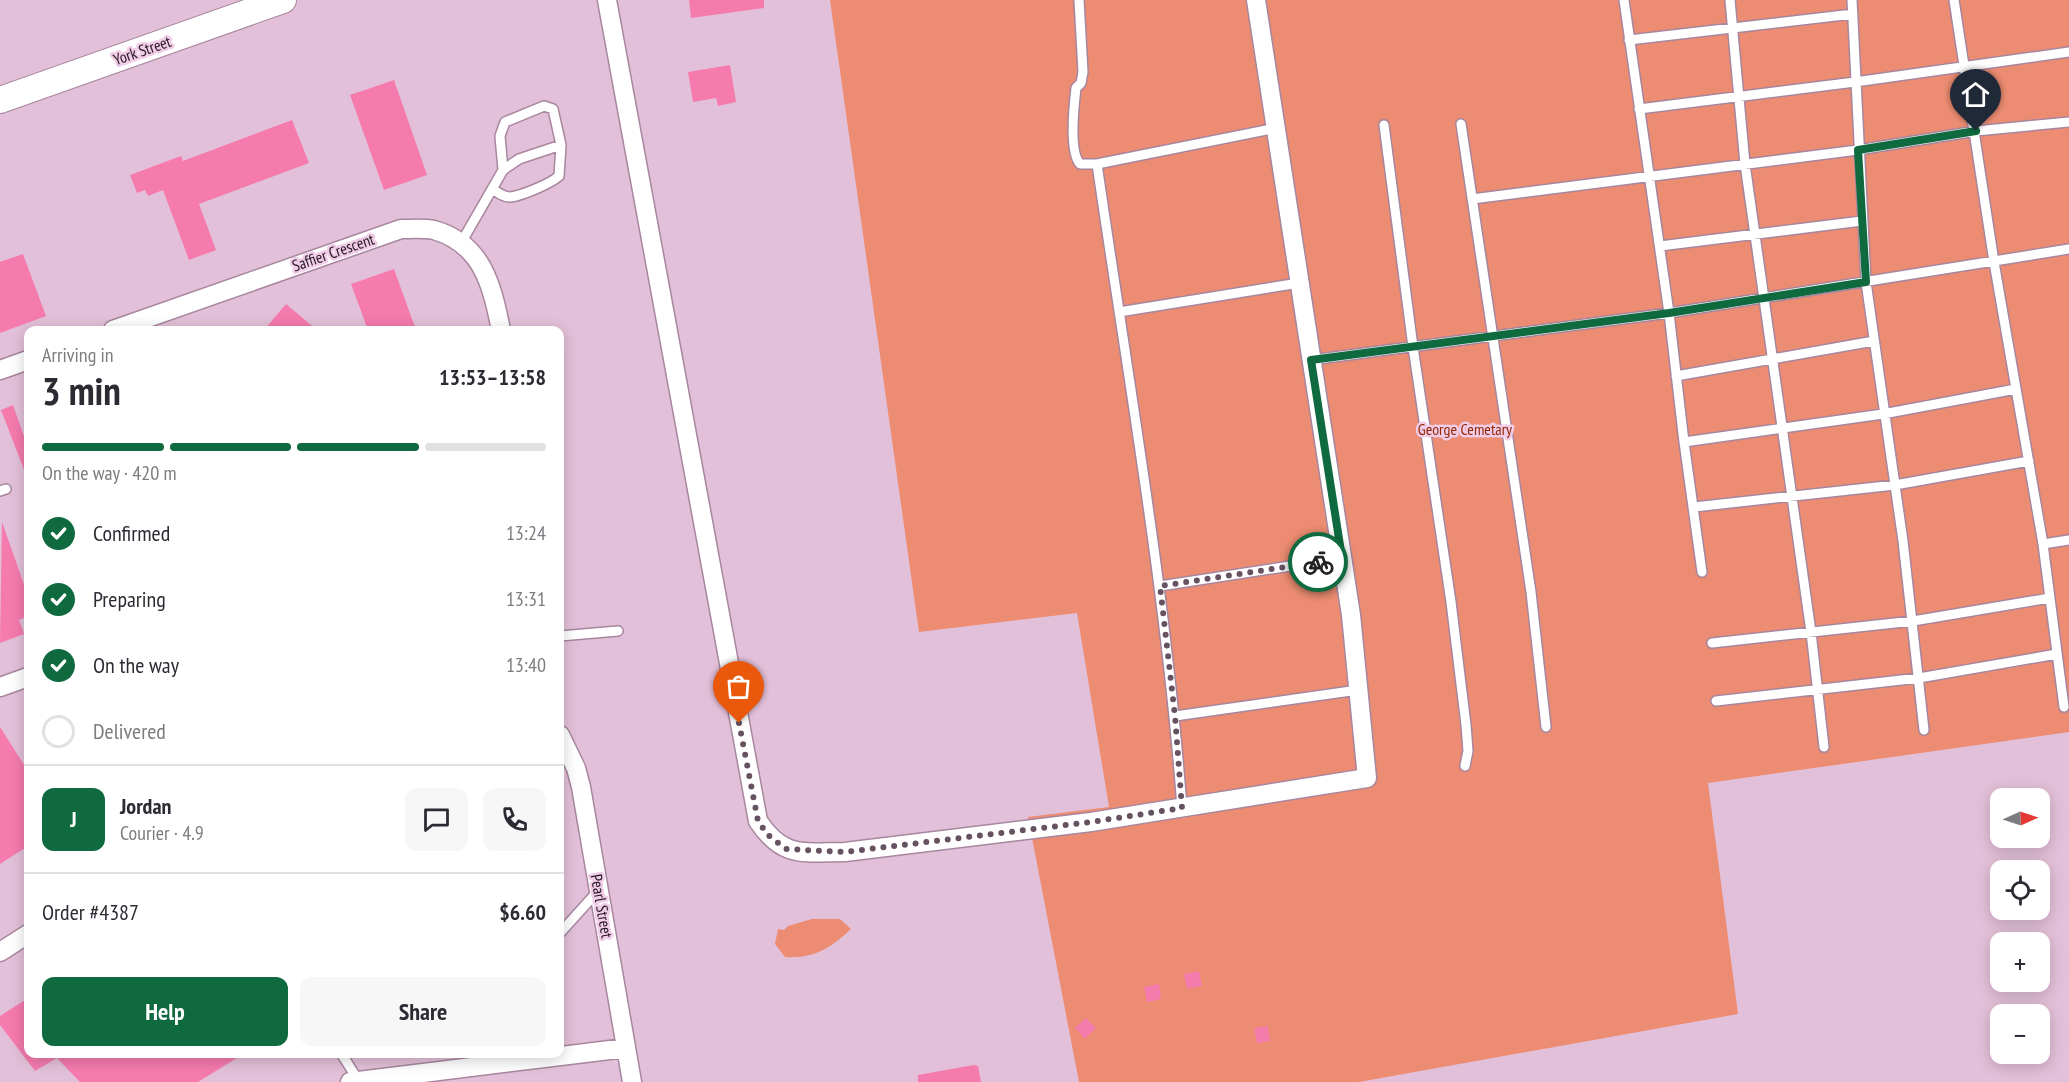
<!DOCTYPE html>
<html lang="en">
<head>
<meta charset="utf-8">
<style>
  :root { --surface:#fff; --page:#f7f7f7; --text:#2b2b33; --muted:#7c7c81; --line:#e1e1e2; --accent:#0f6b3f }
  body { margin:0; font-family:"PT Sans Narrow",sans-serif; background:var(--page); color:var(--text); height:100vh; display:flex; flex-direction:column; font-size:22px; white-space:nowrap }
  * { box-sizing:border-box; margin:0 }
  p { font-size:20px; color:var(--muted) }
  .icon { flex:none; width:33px; height:33px; fill:none; stroke:currentColor; stroke-width:2; stroke-linecap:round; stroke-linejoin:round }
  .map { position:relative; flex:1; overflow:hidden }
  .sheet { position:absolute; left:24px; top:326px; width:540px; height:732px; display:flex; flex-direction:column; background:var(--surface); border-radius:12px; box-shadow:0 3px 15px #0003 }
  .sheet>* { flex:none }
  .needle { width:39px; rotate:87deg }
  .controls { position:absolute; left:1990px; top:788px; display:grid; gap:12px }
  .controls a { display:grid; place-items:center; width:60px; height:60px; border-radius:12px; background:var(--surface); box-shadow:0 3px 15px #0003; font-size:30px }
  .pin { position:absolute; display:grid; place-items:center; width:51px; height:51px; color:#fff; margin:-62px -26px; border-radius:50% 50% 50% 0; rotate:-45deg; box-shadow:0 0 6px #0007 }
  .pin .icon { rotate:45deg }
  .courier { position:absolute; display:grid; place-items:center; width:60px; height:60px; margin:-30px; border:4px solid #0f6b3f; border-radius:50%; background:#fff; color:#222; box-shadow:0 2px 8px #0007 }
  .overview em { font-style:normal; font-weight:800 }
  .overview div { display:flex; flex-direction:column-reverse }
  .overview { display:flex; align-items:center; justify-content:space-between; height:102px; padding:0 18px }
  h1 { font-size:39px; font-weight:800; line-height:45px }
  .bar { display:grid; grid-template-columns:repeat(4,1fr); gap:9px 6px; align-content:center; height:72px; padding:0 18px }
  .bar i { height:8px; border-radius:4px; background:var(--line) }
  .bar .active { background:var(--accent) }
  .bar p { grid-column:span 4 }
  .line { display:flex; align-items:center; gap:15px; padding:0 18px; border-top:2px solid var(--line) }
  .line div { flex:1 }
  .round { display:grid; place-items:center; flex:none; width:63px; height:63px; border-radius:12px; background:var(--page) }
  ol { padding:0 18px; list-style:none }
  li { display:flex; align-items:center; gap:18px; height:66px }
  li p { margin-inline-start:auto }
  li .icon { padding:6px; border-radius:50%; background:var(--accent); color:#fff; stroke-width:4 }
  li:last-child { color:var(--muted) }
  li i { width:33px; height:33px; border:3px solid var(--line); border-radius:50% }
  .button { display:flex; gap:12px; margin-top:auto; padding:12px 18px }
  .button a { flex:1; height:69px; border-radius:12px; background:var(--accent); color:#fff; font-size:24px; font-weight:800; line-height:69px; text-align:center }
  .button a+a { background:var(--page); color:var(--text) }
  .map>svg:first-child { display:block }
  .green { fill:#ec8c72 }
  .building { fill:#f57bad }
  .lines { fill:none; stroke-linecap:round; stroke-linejoin:round }
  .service-casing { stroke:#a7869e; stroke-width:12 }
  .minor-casing { stroke:#a7869e; stroke-width:21 }
  .secondary-casing { stroke:#a7869e; stroke-width:28 }
  .service { stroke:#fff; stroke-width:9 }
  .minor { stroke:#fff; stroke-width:18 }
  .secondary { stroke:#fff; stroke-width:26 }
  .done { stroke:#675261; stroke-width:6; stroke-dasharray:0 10.8 }
  .route { stroke:#0f6b3f; stroke-width:8 }
  .labels { text-anchor:middle; dominant-baseline:central; stroke-width:5; stroke-linejoin:round; paint-order:stroke }
  .street-label { font-size:16px; fill:#241720; stroke:#f0cce7 }
  .park-label { font-size:16px; fill:#952804; stroke:#f0cce7 }
</style>
</head>
<body>
<div class="map">
<svg width="2069" height="1082" viewBox="0 0 2069 1082">
  <rect width="100%" height="100%" fill="#e3c0d9"/>
  <!-- green -->
  <path class="green" d="M 830,0 L 2069,0 L 2069,732 L 1708,783 L 1738,1014 L 1359,1082 L 1079,1082 L 1028,817 L 1109,807 L 1077,613 L 919,632 Z
    M 812,919 L 840,919 L 851,929 C 831,948 813,959 785,957 L 775,944 L 778,929 L 784,930 L 788,926 Z"/>
  <!-- building -->
  <path class="building" d="M 689,0 L 764,0 L 764,8 L 691,18 Z
    M 730,65 L 736,102 L 718,106 L 716,98 L 693,102 L 688,72 Z
    M 394,80 L 427,175 L 384,190 L 350,95 Z
    M 292,120 L 309,163 L 199,204 L 216,250 L 189,260 L 163,190 L 148,196 L 145,190 L 137,193 L 130,175 L 181,156 L 183,161 Z
    M 23,254 L 46,316 L 0,333 L 0,262 Z
    M 394,269 L 416,330 L 368,330 L 351,284 Z
    M 286,304 L 317,330 L 264,330 Z
    M 13,405 L 28,448 L 28,480 L 1,410 Z
    M 2,522 L 28,596 L 28,616 L 19,620 L 24,634 L 0,643 Z
    M 0,727 L 28,771 L 28,846 L 0,864 Z
    M 1199,971 L 1202,986 L 1187,989 L 1184,974 Z
    M 1159,984 L 1161,999 L 1147,1002 L 1144,987 Z
    M 28,998 L 28,1053 L 245,1053 L 198,1082 L 80,1082 L 57,1058 L 35,1071 L 0,1025 L 0,1016 Z
    M 1086,1018 L 1096,1028 L 1085,1039 L 1075,1028 Z
    M 1268,1026 L 1270,1041 L 1257,1043 L 1254,1028 Z
    M 974,1065 L 978,1066 L 981,1082 L 918,1082 L 918,1075 Z"/>
  <g class="lines">
    <defs>
      <path id="service" d="M 1079,0 L 1083,72 L 1081,83 L 1076,88 C 1074,105 1069,152 1080,164 L 1097,164 C 1128,378 1166,592 1182,808
        M 1624,0 L 1669,313 L 1684,442 L 1702,572
        M 1730,0 L 1745,164 L 1811,632 L 1824,747
        M 1852,0 L 1866,282 L 1903,541 L 1924,730
        M 1954,0 L 1994,262 L 2043,544 L 2064,707
        M 1629,40 L 1853,14
        M 1639,109 L 1855,82 L 2069,52
        M 1461,124 L 1531,592 L 1546,727
        M 1384,125 L 1413,347 L 1451,602 L 1466,725 L 1468,751 L 1465,766
        M 1097,164 L 1276,128
        M 493,189 C 498,193 503,197 510,197 C 521,196 550,184 559,176 L 561,145 L 553,109 L 544,106 L 505,122 L 500,136 L 503,170
        M 1472,199 L 1858,150 L 1976,131 L 2069,122
        M 461,243 L 503,170 L 519,159 L 561,145
        M 1660,246 L 1862,221
        M 1119,312 L 1299,283
        M 1311,360 L 1669,313 L 2069,249
        M 1676,376 L 1874,341
        M 1684,442 L 1883,414 L 2016,389
        M 0,491 L 6,489
        M 1694,507 L 1895,485 L 2029,461
        M 2043,544 L 2069,540
        M 1160,586 L 1342,558
        M 560,636 L 618,631
        M 1712,643 L 1913,621 L 2050,598
        M 1716,701 L 1919,678 L 2057,654
        M 1175,716 L 1358,690
        M 560,933 L 598,891
        M 341,1053 L 358,1080"/>
      <path id="minor" d="M 607,0 L 758,821 C 783,859 804,852 845,852 L 1091,822 L 1367,778 L 1351,615 L 1256,0
        M 113,330 L 401,229 C 411,229 424,228 434,230 C 483,244 492,286 501,330
        M 0,370 L 28,360
        M 0,687 L 28,677
        M 560,735 L 576,768 L 581,787 L 632,1082
        M 0,952 L 28,934
        M 350,1082 L 626,1048"/>
      <path id="secondary" d="M 0,100 L 283,0"/>
    </defs>
    <!-- service casing -->
    <use href="#service" class="service-casing"/>
    <!-- minor casing -->
    <use href="#minor" class="minor-casing"/>
    <!-- secondary casing -->
    <use href="#secondary" class="secondary-casing"/>
    <!-- service -->
    <use href="#service" class="service"/>
    <!-- minor -->
    <use href="#minor" class="minor"/>
    <!-- secondary -->
    <use href="#secondary" class="secondary"/>
  </g>
  <g class="lines">
    <!-- done -->
    <path class="done" d="M 739,723 L 758,821 L 768,835 L 786,849 L 845,852 L 1091,822 L 1182,808 L 1175,716 L 1160,586 L 1318,562"/>
    <!-- route -->
    <path class="route" d="M 1318,562 L 1342,558 L 1311,360 L 1669,313 L 1866,282 L 1858,150 L 1976,131"/>
  </g>
  <g class="labels">
    <!-- street labels -->
    <g class="street-label">
      <text transform="translate(142 50) rotate(-19)">York Street</text>
      <text transform="translate(333 252) rotate(-19)">Saffier Crescent</text>
      <text transform="translate(602 906) rotate(80)">Pearl Street</text>
    </g>
    <!-- park labels -->
    <g class="park-label">
      <text x="1465" y="429">George Cemetary</text>
    </g>
  </g>
</svg>
<div class="controls">
<a><svg class="needle" viewBox="-14 -14 28 28"><path d="M0-13l5 13h-10z" fill="#e53935"/><path d="M0 13l5-13h-10z" fill="#7c7c81"/></svg></a>
<a><svg class="icon" aria-label="locate" viewBox="0 0 24 24"><circle cx="12" cy="12" r="6"/><path d="M12 2v4M12 18v4M2 12h4M18 12h4"/></svg></a>
<a>+</a>
<a>−</a>
</div>
<div class="pin" style="left:739px;top:723px;background:#ea580c"><svg class="icon" aria-label="bag" viewBox="0 0 24 24"><path d="M5 8h14l-1 12H6zM9 8a3 3 0 0 1 6 0"/></svg></div>
<div class="pin" style="left:1976px;top:131px;background:#1f2937"><svg class="icon" aria-label="home" viewBox="0 0 24 24"><path d="M3 11l9-7 9 7M6 9v11h12V9"/></svg></div>
<div class="courier" style="left:1318px;top:562px"><svg class="icon" aria-label="bike" viewBox="0 0 24 24"><circle cx="6" cy="16" r="4"/><circle cx="18" cy="16" r="4"/><path d="M6 16l4-8h5l3 8M10 8l3 8H6M13 5h3"/></svg></div>
<section class="sheet">
<div class="overview"><div><h1>3 min</h1><p>Arriving in</p></div><em>13:53–13:58</em></div>
<div class="bar"><i class="active"></i><i class="active"></i><i class="active"></i><i></i><p>On the way · 420 m</p></div>
<ol>
<li><svg class="icon" aria-label="check" viewBox="0 0 24 24"><path d="M5 12l5 5 9-10"/></svg>Confirmed<p>13:24</p></li>
<li><svg class="icon" aria-label="check" viewBox="0 0 24 24"><path d="M5 12l5 5 9-10"/></svg>Preparing<p>13:31</p></li>
<li><svg class="icon" aria-label="check" viewBox="0 0 24 24"><path d="M5 12l5 5 9-10"/></svg>On the way<p>13:40</p></li>
<li><i></i>Delivered</li>
</ol>
<div class="line" style="height:108px"><b class="round" style="background:var(--accent);color:#fff">J</b><div><b>Jordan</b><p>Courier · 4.9</p></div><a class="round"><svg class="icon" aria-label="chat" viewBox="0 0 24 24"><path d="M4 5h16v11H9l-5 4z"/></svg></a><a class="round"><svg class="icon" aria-label="phone" viewBox="0 0 24 24"><path d="M5 4h4l2 5-3 2q2 4 5 5l2-3 5 2v4C11 20 4 13 5 4z"/></svg></a></div>
<div class="line" style="height:78px"><div>Order #4387</div><b>$6.60</b></div>
<div class="button"><a>Help</a><a>Share</a></div>
</section>
</div>
</body>
</html>
